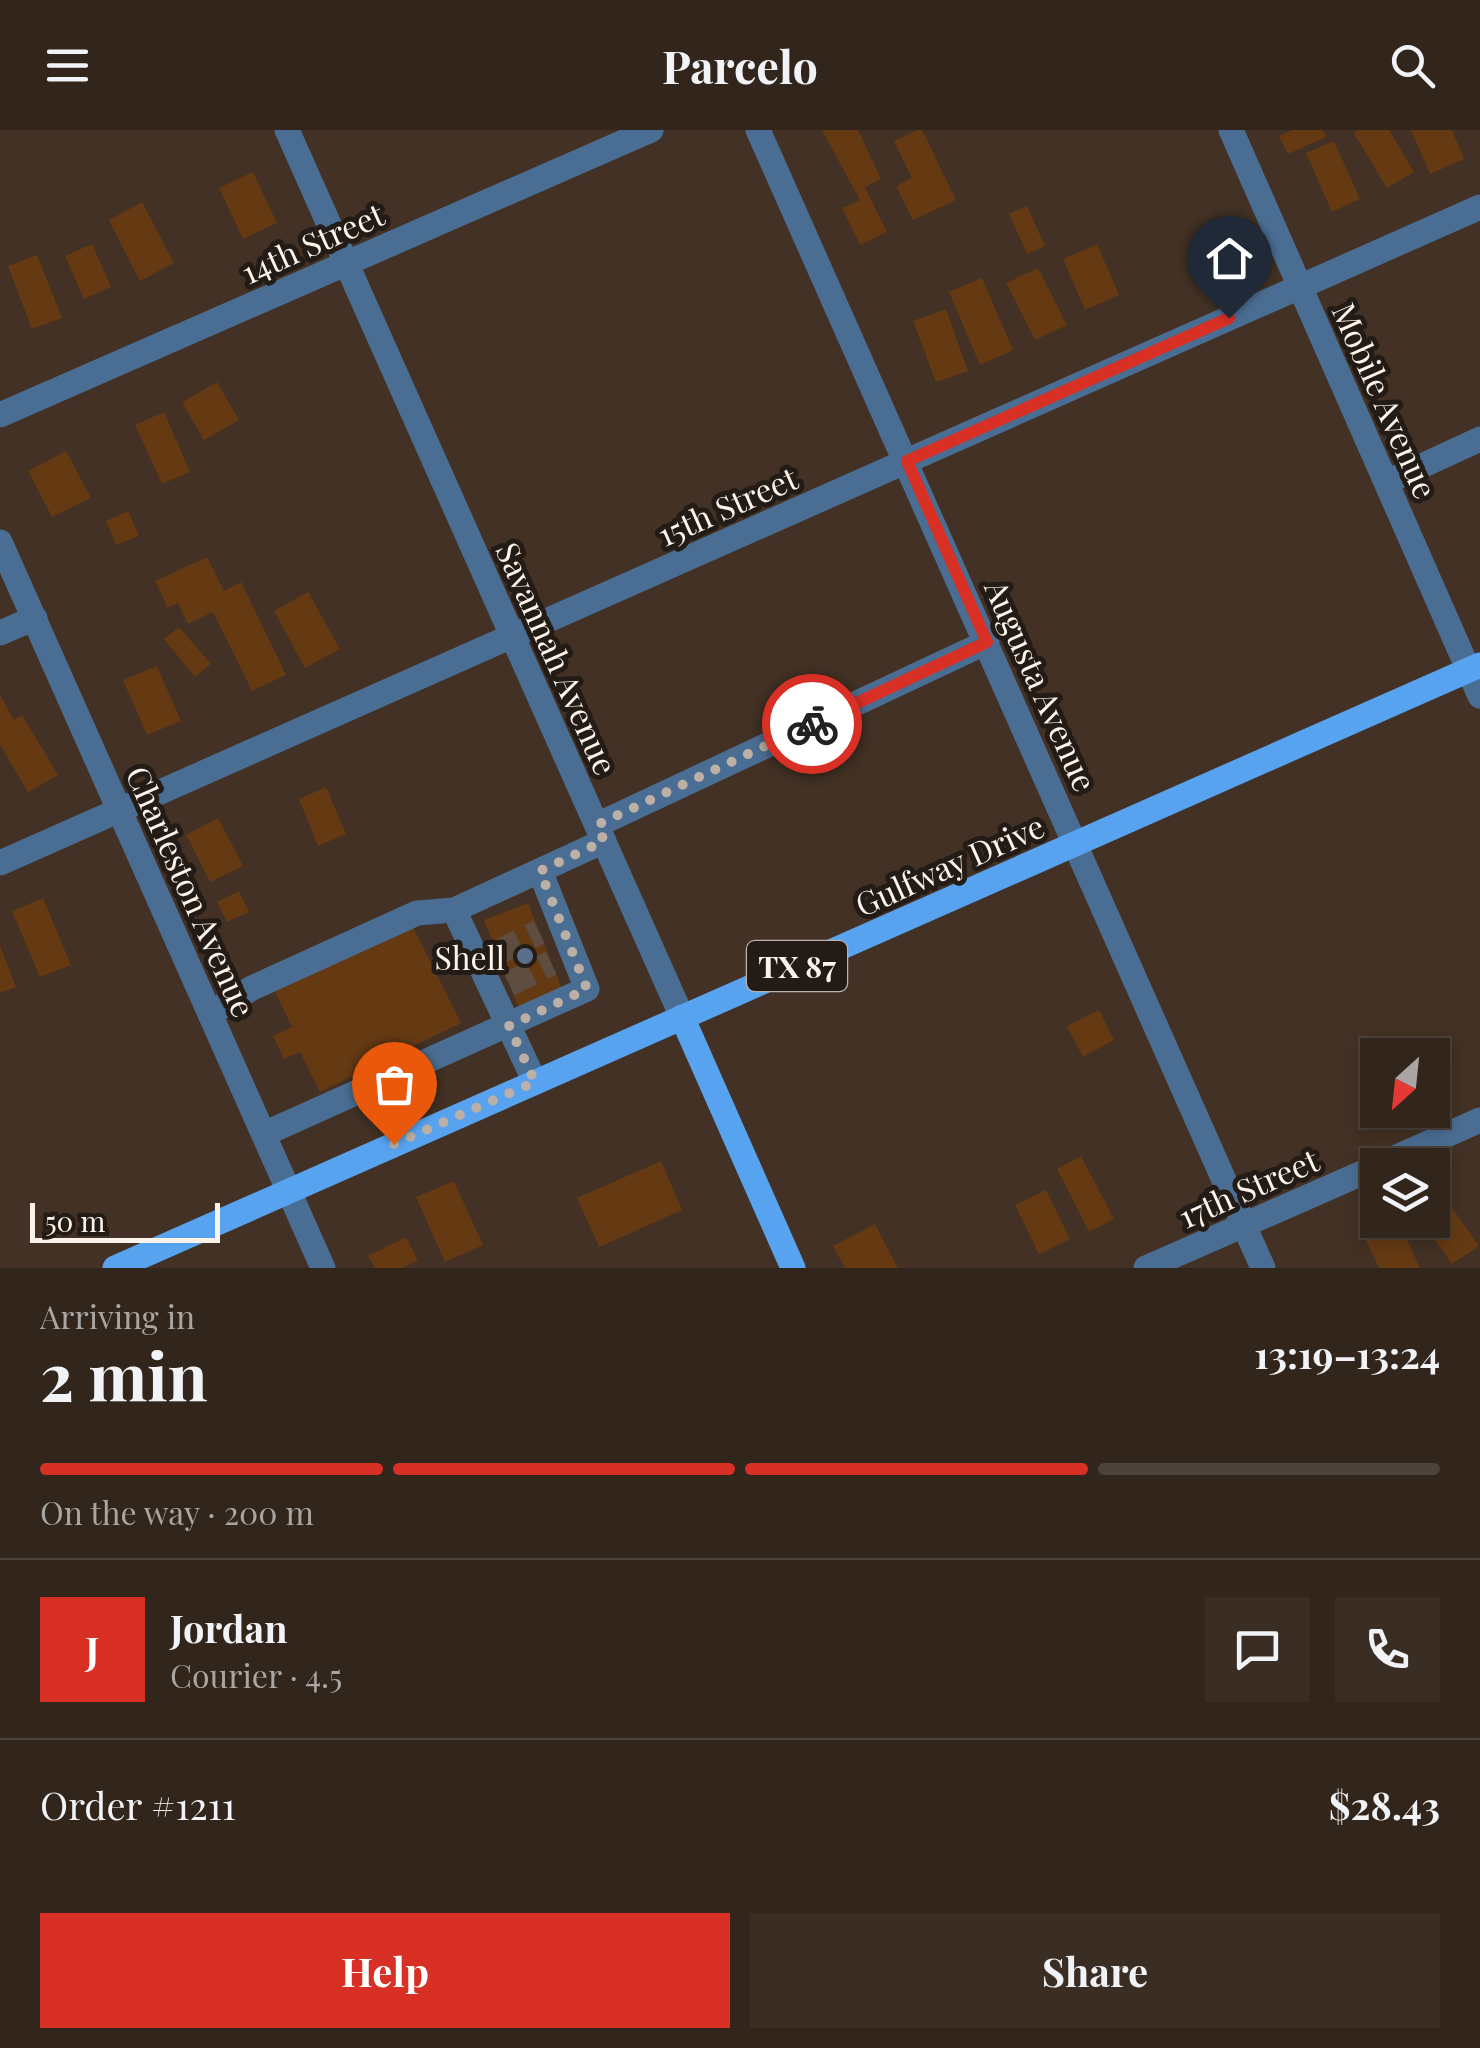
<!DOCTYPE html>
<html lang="en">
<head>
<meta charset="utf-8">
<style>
  :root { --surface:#32251b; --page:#3a2d24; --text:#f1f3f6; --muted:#a8a5a3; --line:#4d423a; --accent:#d93025 }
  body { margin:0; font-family:"Playfair Display",serif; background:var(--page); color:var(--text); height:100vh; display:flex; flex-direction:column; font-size:38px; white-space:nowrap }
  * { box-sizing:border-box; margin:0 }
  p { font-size:32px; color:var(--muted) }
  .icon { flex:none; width:55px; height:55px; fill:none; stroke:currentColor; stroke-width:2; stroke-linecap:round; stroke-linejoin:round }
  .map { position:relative; height:1138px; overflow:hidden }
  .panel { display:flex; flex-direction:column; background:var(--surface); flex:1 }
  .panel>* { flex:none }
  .needle { width:65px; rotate:207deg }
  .fabs { position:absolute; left:1360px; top:908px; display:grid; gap:20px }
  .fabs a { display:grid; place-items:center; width:90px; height:90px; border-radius:0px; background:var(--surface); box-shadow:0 5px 15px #0003,0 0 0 2px var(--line); font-size:50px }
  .scale { position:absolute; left:30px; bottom:25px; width:190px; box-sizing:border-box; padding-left:10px; border:5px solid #fef3ea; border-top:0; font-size:28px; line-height:35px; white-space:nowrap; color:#fef3ea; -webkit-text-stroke:8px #231b15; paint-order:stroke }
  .pin { position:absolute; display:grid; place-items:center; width:85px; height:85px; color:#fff; margin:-102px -42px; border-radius:50% 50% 50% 0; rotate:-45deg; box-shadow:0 0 10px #0007 }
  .pin .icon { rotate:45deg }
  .courier { position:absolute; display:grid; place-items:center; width:100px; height:100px; margin:-50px; border:8px solid #d93025; border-radius:50%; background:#fff; color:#222; box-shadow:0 2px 12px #0007 }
  .head em { font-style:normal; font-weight:700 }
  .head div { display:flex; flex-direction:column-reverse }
  .head { display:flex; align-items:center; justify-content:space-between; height:170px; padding:0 40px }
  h1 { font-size:65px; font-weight:700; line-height:75px }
  .bar { display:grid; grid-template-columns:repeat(4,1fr); gap:15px 10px; align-content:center; height:120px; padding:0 40px }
  .bar i { height:12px; border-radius:8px; background:var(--line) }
  .bar .selected { background:var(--accent) }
  .bar p { grid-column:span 4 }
  .line { display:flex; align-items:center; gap:25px; padding:0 40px; border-top:2px solid var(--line) }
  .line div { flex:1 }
  .round { display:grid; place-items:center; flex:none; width:105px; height:105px; border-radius:0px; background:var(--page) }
  .primary-button { display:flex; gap:20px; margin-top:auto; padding:20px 40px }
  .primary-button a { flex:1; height:115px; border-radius:0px; background:var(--accent); color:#fff; font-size:40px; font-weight:700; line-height:115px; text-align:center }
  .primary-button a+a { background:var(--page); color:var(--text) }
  header { display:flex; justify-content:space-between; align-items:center; height:130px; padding:0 40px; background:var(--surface); font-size:45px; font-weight:700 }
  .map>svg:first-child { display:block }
  .building { fill:#653a13 }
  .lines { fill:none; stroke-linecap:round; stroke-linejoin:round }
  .minor-tunnel { stroke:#5e4e42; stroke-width:25; stroke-dasharray:25 12; stroke-linecap:butt }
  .minor { stroke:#4a6e93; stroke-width:25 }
  .major { stroke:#57a3f0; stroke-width:25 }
  .done { stroke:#bcafa5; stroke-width:10; stroke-dasharray:0 18 }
  .route { stroke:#d93025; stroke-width:12 }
  .service-dot { fill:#5c6f8a; stroke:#231b15; stroke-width:4 }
  .labels { text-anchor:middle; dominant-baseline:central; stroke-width:10; stroke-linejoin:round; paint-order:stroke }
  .shield { fill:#231b15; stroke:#bcb2aa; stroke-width:2.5 }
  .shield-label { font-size:30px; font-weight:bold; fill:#fef3ea }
  .street-label { font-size:32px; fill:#fef3ea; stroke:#231b15 }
  .poi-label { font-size:32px; fill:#fef3ea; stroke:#231b15; text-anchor:end }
</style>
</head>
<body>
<header><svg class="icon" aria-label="menu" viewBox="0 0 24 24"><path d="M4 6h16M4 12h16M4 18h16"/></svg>Parcelo<svg class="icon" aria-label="search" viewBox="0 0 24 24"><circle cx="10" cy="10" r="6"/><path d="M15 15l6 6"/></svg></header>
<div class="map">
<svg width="1480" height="1138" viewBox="0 0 1480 1138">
  <rect width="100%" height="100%" fill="#423124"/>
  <!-- building -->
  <path class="building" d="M 822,0 L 858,0 L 881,49 L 865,57 L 887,102 L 860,115 L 842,78 L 860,70 Z
    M 917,0 L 922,0 L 956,70 L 913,90 L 896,56 L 912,48 L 894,11 Z
    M 1292,0 L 1323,0 L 1326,7 L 1288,24 L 1279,6 Z
    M 1358,0 L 1389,0 L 1414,42 L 1387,58 L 1354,3 Z
    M 1411,0 L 1452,0 L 1464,29 L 1430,44 Z
    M 1334,11 L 1360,69 L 1332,82 L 1306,23 Z
    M 253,42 L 277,93 L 243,109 L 219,58 Z
    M 142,72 L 174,133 L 140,151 L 109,90 Z
    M 1027,76 L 1045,116 L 1027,124 L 1009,84 Z
    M 92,114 L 111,157 L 84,169 L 65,126 Z
    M 1097,114 L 1119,165 L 1085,180 L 1063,129 Z
    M 37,125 L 62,188 L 32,199 L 8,136 Z
    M 1038,138 L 1067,195 L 1035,210 L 1006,153 Z
    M 982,148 L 1013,220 L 980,235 L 949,162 Z
    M 946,179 L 968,241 L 936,252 L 913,191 Z
    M 217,252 L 239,290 L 204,310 L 182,272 Z
    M 164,282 L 190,342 L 162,354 L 135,295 Z
    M 66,321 L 91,368 L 52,387 L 28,341 Z
    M 128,381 L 139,406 L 116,415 L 106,391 Z
    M 207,427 L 224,461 L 241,452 L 286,545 L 252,561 L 213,482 L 188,494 L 178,473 L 168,478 L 155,451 Z
    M 308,462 L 340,519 L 305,538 L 274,481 Z
    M 179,497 L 211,534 L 195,547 L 164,509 Z
    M 157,536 L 181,591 L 147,605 L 123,550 Z
    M 0,565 L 14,590 L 22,585 L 58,645 L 28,662 L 0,615 Z
    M 326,657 L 346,704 L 318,716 L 299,669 Z
    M 218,688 L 243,736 L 210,752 L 186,705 Z
    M 239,761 L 249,782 L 227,792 L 217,772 Z
    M 43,768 L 71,835 L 40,847 L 12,781 Z
    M 528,773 L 562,859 L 518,876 L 484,790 Z
    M 411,793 L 461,893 L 320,962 L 300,922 L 284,929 L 273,906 L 292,897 L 274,860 Z
    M 0,816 L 16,857 L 0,863 Z
    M 1099,880 L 1114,910 L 1083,927 L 1067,896 Z
    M 1081,1026 L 1114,1089 L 1089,1102 L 1057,1039 Z
    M 661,1031 L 682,1080 L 599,1117 L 577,1068 Z
    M 454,1051 L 483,1115 L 445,1132 L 416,1067 Z
    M 1046,1060 L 1070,1109 L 1039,1124 L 1015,1075 Z
    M 1450,1075 L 1479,1116 L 1452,1134 L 1424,1094 Z
    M 1399,1092 L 1420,1138 L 1379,1138 L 1365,1108 Z
    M 875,1094 L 898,1138 L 845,1138 L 833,1116 Z
    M 406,1107 L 418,1130 L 403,1138 L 375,1138 L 368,1126 Z"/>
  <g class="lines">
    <!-- minor-tunnel -->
    <path class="minor-tunnel" d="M 497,823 L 539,802
      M 509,854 L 551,833"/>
    <!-- minor -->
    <path class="minor" d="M 287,0 L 682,887
      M 758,0 L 1263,1138
      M 1231,0 L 1480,566
      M 0,285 L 651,0
      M 1387,352 L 1480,309
      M 0,412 L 323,1138
      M 0,503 L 35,488
      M 597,695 L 987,512
      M 0,733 L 1480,77
      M 210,884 L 252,858 L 417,783 L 454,780
      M 535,952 L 454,780 L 604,711
      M 264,1004 L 587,859 L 540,741
      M 1379,1035 L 1480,990
      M 1146,1138 L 1378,1036"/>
    <!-- major -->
    <path class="major" d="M 682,887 L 793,1138
      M 115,1138 L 1480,535"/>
  </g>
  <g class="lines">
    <!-- done -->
    <path class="done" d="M 394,1014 L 535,952 L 509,896 L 587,859 L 540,741 L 604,711 L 597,695 L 812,594"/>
    <!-- route -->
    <path class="route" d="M 812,594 L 987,512 L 907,331 L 1229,188"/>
  </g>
  <!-- markers -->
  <circle class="service-dot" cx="525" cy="826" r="10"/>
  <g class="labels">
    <!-- shield labels -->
    <rect class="shield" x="747" y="811" width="100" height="50" rx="8"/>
    <g class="shield-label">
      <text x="797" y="836">TX 87</text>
    </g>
    <!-- street labels -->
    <g class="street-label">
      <text transform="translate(312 112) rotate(-24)">14th Street</text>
      <text transform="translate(1386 270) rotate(66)">Mobile Avenue</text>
      <text transform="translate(727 375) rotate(-24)">15th Street</text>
      <text transform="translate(558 528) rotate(66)">Savannah Avenue</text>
      <text transform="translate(1042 555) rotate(66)">Augusta Avenue</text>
      <text transform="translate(949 734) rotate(-24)">Gulfway Drive</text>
      <text transform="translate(192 761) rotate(66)">Charleston Avenue</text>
      <text transform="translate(1248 1057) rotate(-24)">17th Street</text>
    </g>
    <!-- poi labels -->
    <g class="poi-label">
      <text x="505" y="826">Shell</text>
    </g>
  </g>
</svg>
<div class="fabs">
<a><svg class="needle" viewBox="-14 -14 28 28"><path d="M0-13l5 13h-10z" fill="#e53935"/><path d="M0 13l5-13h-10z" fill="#a8a5a3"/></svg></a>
<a><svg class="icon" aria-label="layers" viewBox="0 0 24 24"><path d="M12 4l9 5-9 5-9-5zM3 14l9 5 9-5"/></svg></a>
</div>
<div class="scale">50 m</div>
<div class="pin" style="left:394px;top:1014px;background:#ea580c"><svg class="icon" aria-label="bag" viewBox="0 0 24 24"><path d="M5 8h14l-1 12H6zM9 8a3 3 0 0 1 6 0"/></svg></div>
<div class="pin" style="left:1229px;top:188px;background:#1f2937"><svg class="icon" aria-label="home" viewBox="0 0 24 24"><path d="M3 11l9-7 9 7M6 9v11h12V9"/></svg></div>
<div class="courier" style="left:812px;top:594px"><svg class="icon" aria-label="bike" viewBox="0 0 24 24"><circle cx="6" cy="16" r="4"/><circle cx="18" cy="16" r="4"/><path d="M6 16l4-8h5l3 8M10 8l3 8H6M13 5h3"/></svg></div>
</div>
<section class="panel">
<div class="head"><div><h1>2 min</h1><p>Arriving in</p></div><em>13:19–13:24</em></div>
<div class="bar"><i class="selected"></i><i class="selected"></i><i class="selected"></i><i></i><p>On the way · 200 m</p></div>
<div class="line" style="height:180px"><b class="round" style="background:var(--accent);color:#fff">J</b><div><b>Jordan</b><p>Courier · 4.5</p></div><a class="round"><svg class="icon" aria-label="chat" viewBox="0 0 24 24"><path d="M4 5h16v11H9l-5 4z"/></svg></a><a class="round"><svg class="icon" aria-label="phone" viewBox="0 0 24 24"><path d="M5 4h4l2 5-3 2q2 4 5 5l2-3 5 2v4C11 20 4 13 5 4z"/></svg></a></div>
<div class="line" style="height:130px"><div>Order #1211</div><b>$28.43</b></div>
<div class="primary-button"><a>Help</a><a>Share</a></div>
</section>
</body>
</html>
